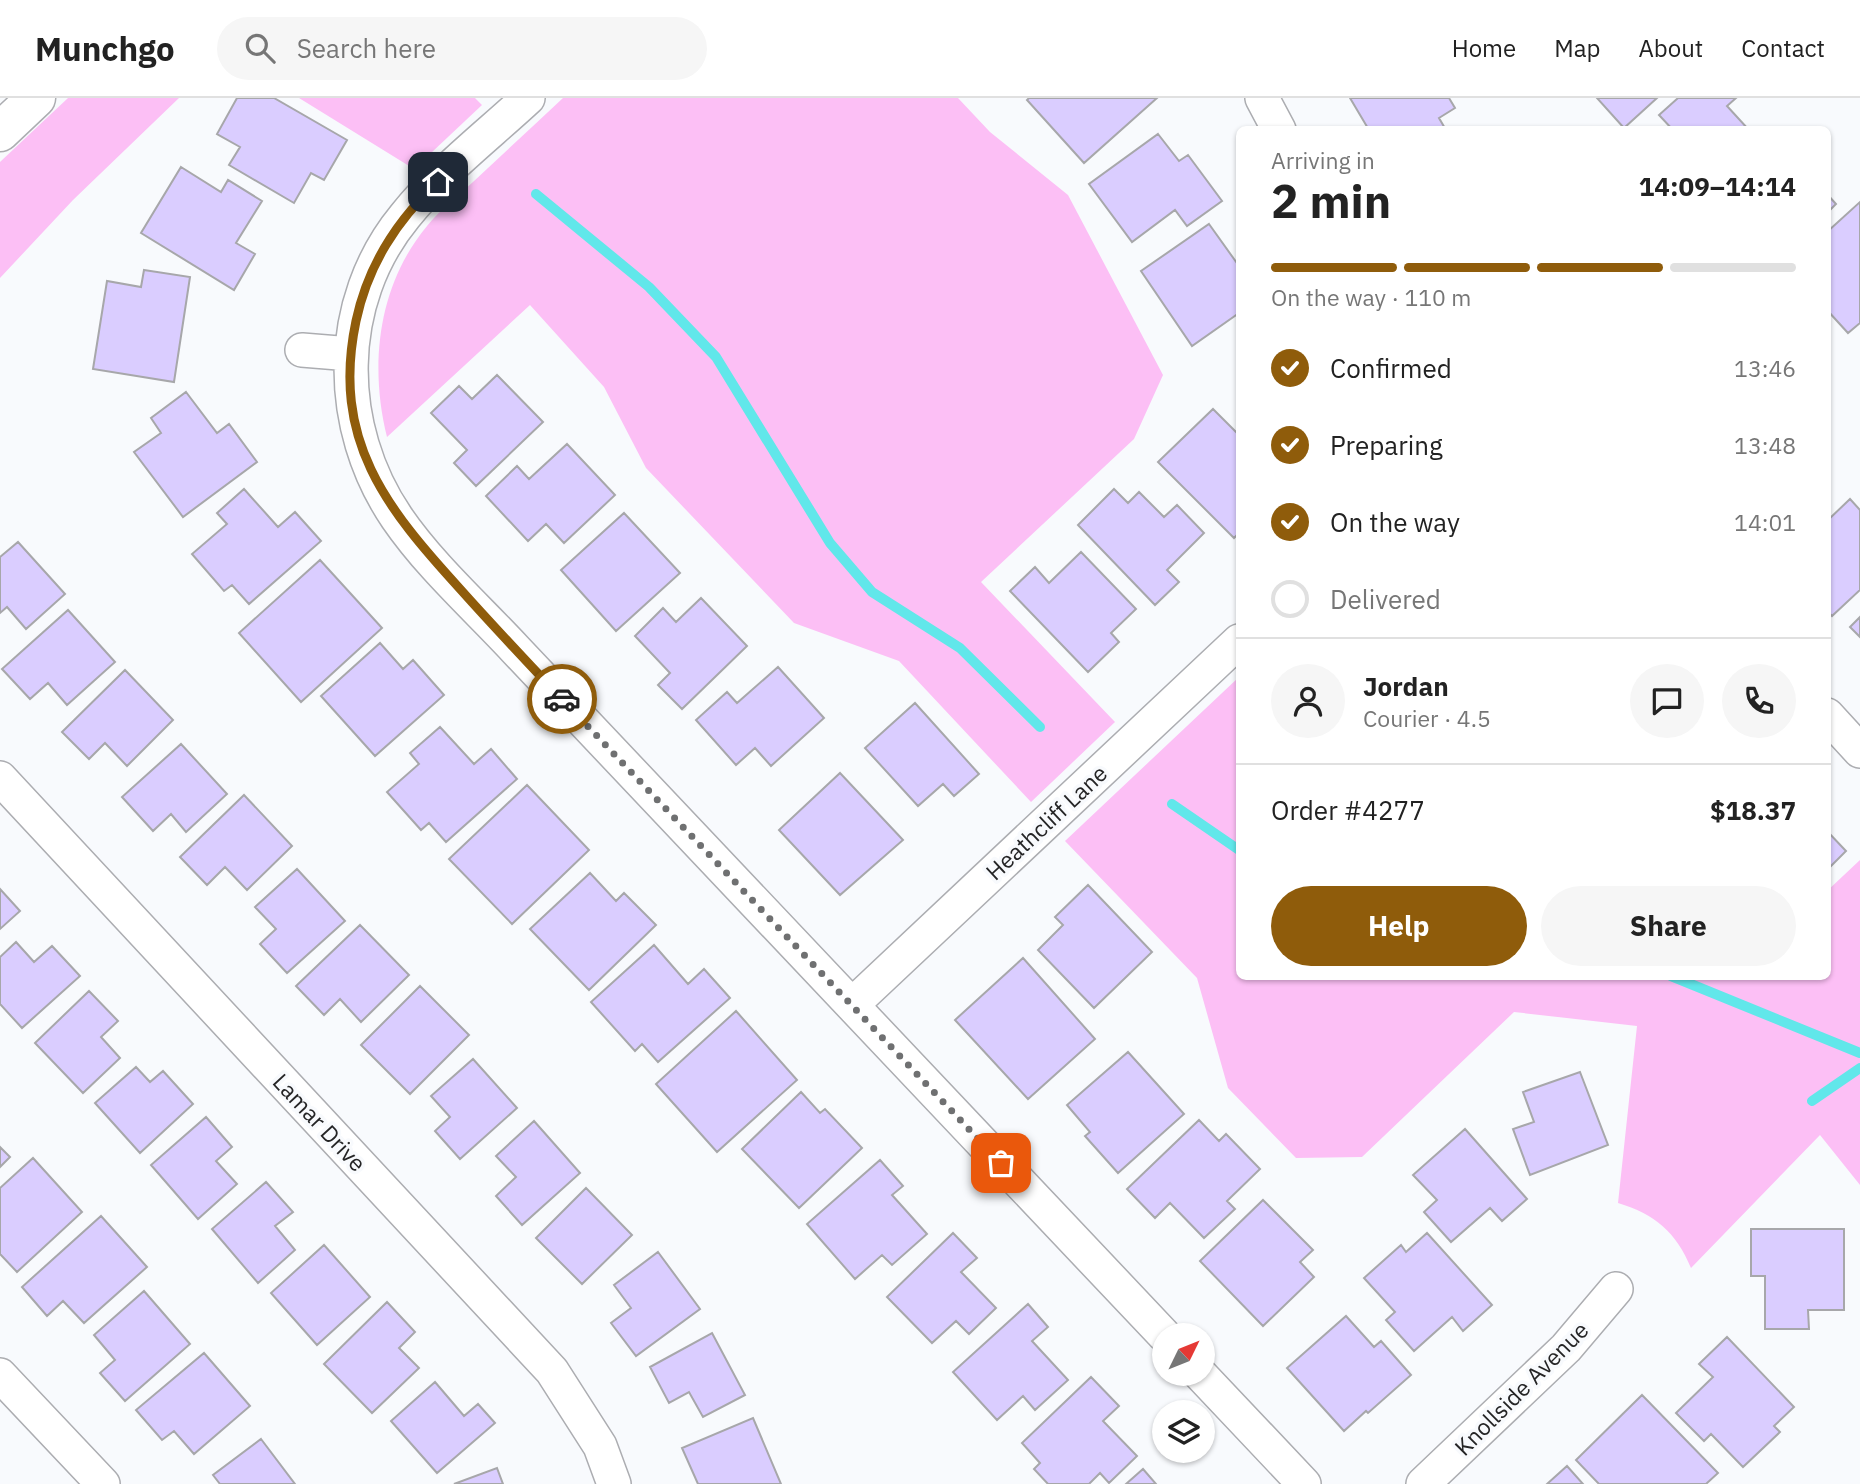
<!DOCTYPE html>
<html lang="en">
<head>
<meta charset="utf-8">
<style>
  :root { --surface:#fff; --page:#f6f6f6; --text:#222; --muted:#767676; --line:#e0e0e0; --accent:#8f5c0b }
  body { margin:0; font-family:"IBM Plex Sans",sans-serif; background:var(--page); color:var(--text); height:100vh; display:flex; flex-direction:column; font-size:26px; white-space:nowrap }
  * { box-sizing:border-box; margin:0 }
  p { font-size:23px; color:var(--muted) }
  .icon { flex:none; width:38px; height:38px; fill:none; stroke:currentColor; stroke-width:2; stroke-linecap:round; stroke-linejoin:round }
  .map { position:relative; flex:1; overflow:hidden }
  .details { position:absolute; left:1236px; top:28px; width:595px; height:854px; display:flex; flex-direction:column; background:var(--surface); border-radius:10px; box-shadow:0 2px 5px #0004 }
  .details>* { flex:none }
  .needle { width:46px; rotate:47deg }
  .controls { position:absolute; left:1152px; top:1225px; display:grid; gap:14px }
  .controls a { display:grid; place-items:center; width:63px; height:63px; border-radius:50%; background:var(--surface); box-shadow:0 2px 5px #0004; font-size:35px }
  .pin { position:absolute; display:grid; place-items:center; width:60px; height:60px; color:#fff; margin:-30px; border-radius:14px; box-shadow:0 4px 10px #0006 }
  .courier { position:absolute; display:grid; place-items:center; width:70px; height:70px; margin:-35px; border:5px solid #8f5c0b; border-radius:50%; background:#fff; color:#222; box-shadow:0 2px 9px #0007 }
  .summary em { font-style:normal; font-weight:700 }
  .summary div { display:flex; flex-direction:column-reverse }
  .summary { display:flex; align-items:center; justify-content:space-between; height:119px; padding:0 35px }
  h1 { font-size:46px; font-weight:700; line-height:52px }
  .bar { display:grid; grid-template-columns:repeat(4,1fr); gap:10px 7px; align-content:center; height:84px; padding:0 35px }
  .bar i { height:9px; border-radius:5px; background:var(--line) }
  .bar .on { background:var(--accent) }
  .bar p { grid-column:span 4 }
  .line { display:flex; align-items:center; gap:18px; padding:0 35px; border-top:2px solid var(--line) }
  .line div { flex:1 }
  .round { display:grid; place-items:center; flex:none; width:74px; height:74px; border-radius:37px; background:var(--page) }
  ol { padding:0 35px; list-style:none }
  li { display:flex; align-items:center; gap:21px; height:77px }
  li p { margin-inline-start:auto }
  li .icon { padding:7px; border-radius:50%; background:var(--accent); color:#fff; stroke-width:4 }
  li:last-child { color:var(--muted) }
  li i { width:38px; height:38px; border:4px solid var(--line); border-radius:50% }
  .primary-button { display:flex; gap:14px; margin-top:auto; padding:14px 35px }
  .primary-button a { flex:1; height:80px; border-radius:42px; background:var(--accent); color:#fff; font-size:28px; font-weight:700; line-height:80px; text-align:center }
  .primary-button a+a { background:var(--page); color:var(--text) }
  header { display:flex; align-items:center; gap:42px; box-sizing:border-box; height:98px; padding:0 35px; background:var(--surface); border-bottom:2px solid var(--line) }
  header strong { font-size:33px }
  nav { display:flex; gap:38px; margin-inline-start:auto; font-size:24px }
  .search { width:490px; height:63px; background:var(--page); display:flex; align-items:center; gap:18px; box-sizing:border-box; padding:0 24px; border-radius:38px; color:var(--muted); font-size:26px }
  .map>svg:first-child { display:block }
  .green { fill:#fcbff5 }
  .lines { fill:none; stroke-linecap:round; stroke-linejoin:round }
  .stream { stroke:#61e7ea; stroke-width:10 }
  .building { fill:#dacdff; stroke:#a7a7aa; stroke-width:2 }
  .minor-casing { stroke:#acadb1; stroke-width:36 }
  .primary-casing { stroke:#acadb1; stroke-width:41 }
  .minor { stroke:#fff; stroke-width:33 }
  .primary { stroke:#fff; stroke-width:38 }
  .done { stroke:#6f7071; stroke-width:7; stroke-dasharray:0 12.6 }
  .route { stroke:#8f5c0b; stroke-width:9 }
  .labels { text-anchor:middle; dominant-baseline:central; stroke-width:7; stroke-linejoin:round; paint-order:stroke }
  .street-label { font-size:23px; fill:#252526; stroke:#f8fafd }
</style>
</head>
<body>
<header>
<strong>Munchgo</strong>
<div class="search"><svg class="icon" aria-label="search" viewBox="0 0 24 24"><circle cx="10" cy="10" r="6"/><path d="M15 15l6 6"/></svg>Search here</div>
<nav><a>Home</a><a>Map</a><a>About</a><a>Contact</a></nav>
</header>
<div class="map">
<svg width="1860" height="1386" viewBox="0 0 1860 1386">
  <rect width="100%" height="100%" fill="#f8fafd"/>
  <!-- green -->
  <path class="green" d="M 68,0 L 179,0 L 73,102 L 0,180 L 0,64 Z
    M 299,0 L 475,0 L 482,7 L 414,71 Z
    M 563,0 L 958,0 L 990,34 L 1068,97 L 1163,277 L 1134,341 L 981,484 L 1115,624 L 1031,704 L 899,563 L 794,525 L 646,370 L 604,289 L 530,207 L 387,339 C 369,267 378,187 427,128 C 440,112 458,98 473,84 C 503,56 533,28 563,0 Z
    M 1239,579 L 1239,878 L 1827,878 L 1827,793 L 1860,762 L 1860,1087 L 1820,1037 L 1691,1170 C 1676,1134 1655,1116 1618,1105 L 1637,928 L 1514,914 L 1362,1059 L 1296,1060 L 1228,990 L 1197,880 L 1065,743 Z"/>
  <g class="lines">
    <!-- stream -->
    <path class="stream" d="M 536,96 L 649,189 L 716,259 L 830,445 L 872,494 L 960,550 L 1040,629
      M 1172,706 L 1239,752
      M 1671,878 L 1860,955
      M 1812,1003 L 1860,970"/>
  </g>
  <!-- building -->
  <path class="building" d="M 237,0 L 274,0 L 347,42 L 324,82 L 311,75 L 294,105 L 229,67 L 240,49 L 217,36 Z
    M 1029,0 L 1157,0 L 1084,65 L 1027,2 Z
    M 1350,0 L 1449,0 L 1455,10 L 1439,20 L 1446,32 L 1369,32 Z
    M 1597,0 L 1657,0 L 1624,30 Z
    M 1678,0 L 1736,0 L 1727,8 L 1749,32 L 1673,32 L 1659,17 Z
    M 1158,36 L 1179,63 L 1188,57 L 1222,103 L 1187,128 L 1175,112 L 1132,144 L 1089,86 Z
    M 181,69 L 221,94 L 228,82 L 262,103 L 236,145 L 255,156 L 234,192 L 141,135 Z
    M 1827,96 L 1836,106 L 1827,115 Z
    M 1860,104 L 1860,225 L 1848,235 L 1827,212 L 1827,134 Z
    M 1209,126 L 1239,168 L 1239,215 L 1192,248 L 1141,173 Z
    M 144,172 L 190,179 L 174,284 L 93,271 L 107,183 L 141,189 Z
    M 497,277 L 543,324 L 476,388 L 454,365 L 467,352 L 431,315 L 459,288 L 472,301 Z
    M 186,294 L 217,335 L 229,326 L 257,364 L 183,419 L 134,354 L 161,335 L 151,320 Z
    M 1213,311 L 1239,337 L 1239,435 L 1234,440 L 1158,364 Z
    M 567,346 L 615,397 L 564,445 L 546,426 L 528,443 L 486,398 L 517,368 L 529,381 Z
    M 244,391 L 278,429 L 295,414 L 321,443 L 249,506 L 232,487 L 224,493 L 192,456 L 227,426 L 217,415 Z
    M 1114,391 L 1128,405 L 1139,394 L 1164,419 L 1177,407 L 1204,435 L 1167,472 L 1179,484 L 1155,507 L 1078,427 Z
    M 1850,401 L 1860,412 L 1860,492 L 1832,518 L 1827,513 L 1827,423 Z
    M 624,415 L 680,475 L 616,533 L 561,472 Z
    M 18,444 L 65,496 L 26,531 L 7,509 L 0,515 L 0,459 Z
    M 1081,454 L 1136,511 L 1111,535 L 1119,544 L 1088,574 L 1010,493 L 1035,469 L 1049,485 Z
    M 320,462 L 382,530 L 301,604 L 239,535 Z
    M 701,500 L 747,548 L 682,611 L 658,587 L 670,575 L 635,538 L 663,510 L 676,524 Z
    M 68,512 L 115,564 L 67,607 L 48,585 L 30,601 L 2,571 Z
    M 1860,519 L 1860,539 L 1850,529 Z
    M 380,545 L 403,571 L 413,562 L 444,597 L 375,658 L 321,598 Z
    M 778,569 L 824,620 L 771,668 L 755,650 L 736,667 L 696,622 L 727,594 L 737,605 Z
    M 125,572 L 173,622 L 127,668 L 105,645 L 89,661 L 62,634 Z
    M 915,605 L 979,676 L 954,698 L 943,686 L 918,708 L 865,650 Z
    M 440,629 L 474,666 L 491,651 L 517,681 L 446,744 L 429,725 L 421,732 L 387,694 L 419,666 L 410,655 Z
    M 181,646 L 227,696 L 186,734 L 171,716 L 153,733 L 122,699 Z
    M 840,675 L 903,742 L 840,797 L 779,732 Z
    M 527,687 L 589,752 L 512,826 L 449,761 Z
    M 244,697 L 292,748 L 247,792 L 225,769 L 207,787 L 180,759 Z
    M 1827,733 L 1846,753 L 1827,772 Z
    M 297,771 L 345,823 L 287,875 L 260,846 L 276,831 L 255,809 Z
    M 590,775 L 616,803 L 624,795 L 656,827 L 589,892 L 530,831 Z
    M 1088,787 L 1152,854 L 1094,910 L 1038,852 L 1063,827 L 1055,819 Z
    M 0,791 L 20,813 L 0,831 Z
    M 360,827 L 409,877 L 361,924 L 340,901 L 324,917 L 296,888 Z
    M 16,844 L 34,864 L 52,848 L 80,878 L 22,930 L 0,906 L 0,859 Z
    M 654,847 L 688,886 L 704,871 L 730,900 L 658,964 L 642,946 L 635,953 L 591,904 Z
    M 1023,860 L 1095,941 L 1028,1001 L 955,922 Z
    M 420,888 L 469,937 L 410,996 L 361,947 Z
    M 89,893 L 118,923 L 101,939 L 120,960 L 83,995 L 35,945 Z
    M 736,913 L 797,982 L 717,1054 L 656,986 Z
    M 1128,954 L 1184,1016 L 1118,1075 L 1085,1038 L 1090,1034 L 1067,1007 Z
    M 473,961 L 517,1010 L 460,1061 L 435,1033 L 450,1019 L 431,998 Z
    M 136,969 L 150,984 L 163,973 L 193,1006 L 140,1055 L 95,1005 Z
    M 1580,974 L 1608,1047 L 1530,1077 L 1513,1031 L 1534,1024 L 1523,994 Z
    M 801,994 L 820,1015 L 825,1011 L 862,1050 L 799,1110 L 742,1051 Z
    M 206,1019 L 232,1049 L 216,1063 L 237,1086 L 198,1121 L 151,1067 Z
    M 1199,1022 L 1219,1043 L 1226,1036 L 1260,1071 L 1227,1103 L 1235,1111 L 1204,1140 L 1170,1105 L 1155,1120 L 1127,1091 Z
    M 534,1023 L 580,1075 L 522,1127 L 496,1098 L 516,1079 L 496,1058 Z
    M 1465,1031 L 1527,1101 L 1502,1123 L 1490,1110 L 1451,1144 L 1424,1114 L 1437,1102 L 1413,1077 Z
    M 0,1049 L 10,1059 L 0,1069 Z
    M 33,1060 L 82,1114 L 17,1174 L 0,1156 L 0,1090 Z
    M 880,1062 L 903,1088 L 892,1097 L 927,1136 L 892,1167 L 882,1157 L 855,1181 L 807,1126 Z
    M 266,1084 L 293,1114 L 275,1128 L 295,1152 L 258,1185 L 212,1131 Z
    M 586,1090 L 632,1137 L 582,1186 L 536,1140 Z
    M 1263,1102 L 1313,1152 L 1300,1164 L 1314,1179 L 1263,1228 L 1200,1163 Z
    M 101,1118 L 147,1169 L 84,1225 L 63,1203 L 47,1218 L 22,1189 Z
    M 1751,1131 L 1844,1131 L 1844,1212 L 1808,1212 L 1809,1231 L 1765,1231 L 1765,1178 L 1751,1178 Z
    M 953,1135 L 977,1160 L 961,1174 L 996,1210 L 969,1236 L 956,1223 L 932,1245 L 887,1199 Z
    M 1427,1135 L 1492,1207 L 1463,1233 L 1452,1219 L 1414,1253 L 1386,1222 L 1395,1214 L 1364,1180 L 1401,1147 L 1406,1154 Z
    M 324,1147 L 370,1199 L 317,1247 L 271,1195 Z
    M 658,1154 L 700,1211 L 636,1258 L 611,1225 L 631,1210 L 614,1187 Z
    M 144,1193 L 190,1246 L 125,1303 L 100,1275 L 115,1262 L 94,1237 Z
    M 387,1204 L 415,1234 L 399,1250 L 419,1270 L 372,1315 L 324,1266 Z
    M 1028,1206 L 1048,1229 L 1032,1243 L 1068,1282 L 1035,1312 L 1023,1298 L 997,1322 L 953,1274 Z
    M 1346,1218 L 1374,1249 L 1381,1243 L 1411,1277 L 1368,1315 L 1366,1313 L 1344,1333 L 1287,1270 Z
    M 712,1235 L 745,1297 L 703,1319 L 689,1294 L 669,1305 L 650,1269 Z
    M 1727,1239 L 1794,1309 L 1774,1328 L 1780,1334 L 1743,1369 L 1711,1336 L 1704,1343 L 1676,1315 L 1713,1279 L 1699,1266 Z
    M 204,1255 L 250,1308 L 194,1356 L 174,1333 L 162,1342 L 136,1312 Z
    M 1091,1279 L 1119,1308 L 1103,1323 L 1137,1358 L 1109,1385 L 1100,1375 L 1089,1386 L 1048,1386 L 1034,1371 L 1040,1365 L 1022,1345 Z
    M 435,1284 L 464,1318 L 478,1306 L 495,1325 L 437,1375 L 391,1323 Z
    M 1642,1297 L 1718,1375 L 1706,1386 L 1599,1386 L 1576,1362 Z
    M 753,1320 L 781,1386 L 698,1386 L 682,1350 Z
    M 261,1341 L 295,1386 L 220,1386 L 213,1377 Z
    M 1567,1368 L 1583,1386 L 1547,1386 Z
    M 497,1370 L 503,1386 L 454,1386 Z
    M 1143,1371 L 1156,1386 L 1126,1386 Z"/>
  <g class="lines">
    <defs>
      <path id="minor" d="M 528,0 C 487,38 440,74 405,118 C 334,204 335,329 397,420 C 430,468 476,509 515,551 L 1164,1237
        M 1262,0 L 1279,32
        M 302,252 L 351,256
        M 1827,617 L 1860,653
        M 0,680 L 552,1273 L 600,1348 L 614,1386
        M 853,906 L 1239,543
        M 1200,1276 L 1304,1386
        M 0,1277 L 103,1386
        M 1423,1386 L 1566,1250 L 1616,1191"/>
      <path id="primary" d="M 0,34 L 36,0"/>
    </defs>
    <!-- minor casing -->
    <use href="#minor" class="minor-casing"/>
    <!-- primary casing -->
    <use href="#primary" class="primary-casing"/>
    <!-- minor -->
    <use href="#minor" class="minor"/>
    <!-- primary -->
    <use href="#primary" class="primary"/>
  </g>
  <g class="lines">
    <!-- done -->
    <path class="done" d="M 562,601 L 1001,1065"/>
    <!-- route -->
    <path class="route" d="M 438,84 C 396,123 368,167 356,223 C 331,342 386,410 461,492 C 494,529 528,565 562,601"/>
  </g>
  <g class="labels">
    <!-- street labels -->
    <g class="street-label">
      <text transform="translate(1046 724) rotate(-43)">Heathcliff Lane</text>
      <text transform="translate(320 1024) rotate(47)">Lamar Drive</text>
      <text transform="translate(1521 1290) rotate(-45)">Knollside Avenue</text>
    </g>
  </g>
</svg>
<div class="controls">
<a><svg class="needle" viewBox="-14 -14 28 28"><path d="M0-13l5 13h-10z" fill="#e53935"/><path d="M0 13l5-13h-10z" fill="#767676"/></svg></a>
<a><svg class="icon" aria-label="layers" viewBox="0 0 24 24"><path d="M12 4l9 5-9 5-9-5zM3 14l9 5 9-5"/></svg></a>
</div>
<div class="pin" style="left:1001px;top:1065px;background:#ea580c"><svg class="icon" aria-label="bag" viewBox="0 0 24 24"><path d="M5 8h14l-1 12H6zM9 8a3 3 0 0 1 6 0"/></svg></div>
<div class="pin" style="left:438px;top:84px;background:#1f2937"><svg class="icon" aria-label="home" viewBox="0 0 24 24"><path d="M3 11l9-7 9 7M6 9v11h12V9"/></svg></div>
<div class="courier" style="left:562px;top:601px"><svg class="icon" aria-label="car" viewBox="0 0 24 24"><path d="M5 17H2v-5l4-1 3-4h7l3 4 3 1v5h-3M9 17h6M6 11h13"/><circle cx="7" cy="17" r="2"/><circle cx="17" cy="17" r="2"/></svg></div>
<section class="details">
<div class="summary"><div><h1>2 min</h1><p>Arriving in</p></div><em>14:09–14:14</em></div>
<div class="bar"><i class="on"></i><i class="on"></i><i class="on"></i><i></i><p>On the way · 110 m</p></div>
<ol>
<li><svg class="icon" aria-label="check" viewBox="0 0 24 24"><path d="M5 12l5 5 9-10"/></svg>Confirmed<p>13:46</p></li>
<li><svg class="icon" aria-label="check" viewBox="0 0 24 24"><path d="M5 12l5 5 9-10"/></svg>Preparing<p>13:48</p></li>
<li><svg class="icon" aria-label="check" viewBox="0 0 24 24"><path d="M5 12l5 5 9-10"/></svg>On the way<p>14:01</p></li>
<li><i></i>Delivered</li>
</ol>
<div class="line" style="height:126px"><a class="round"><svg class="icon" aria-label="person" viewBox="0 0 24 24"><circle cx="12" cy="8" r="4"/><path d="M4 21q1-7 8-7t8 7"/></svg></a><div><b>Jordan</b><p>Courier · 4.5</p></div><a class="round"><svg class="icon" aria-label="chat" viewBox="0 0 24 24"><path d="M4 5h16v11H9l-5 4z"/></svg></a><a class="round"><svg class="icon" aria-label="phone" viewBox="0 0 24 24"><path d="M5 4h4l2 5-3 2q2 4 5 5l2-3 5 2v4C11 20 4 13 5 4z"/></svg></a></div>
<div class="line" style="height:91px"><div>Order #4277</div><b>$18.37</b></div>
<div class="primary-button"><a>Help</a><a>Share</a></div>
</section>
</div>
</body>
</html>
